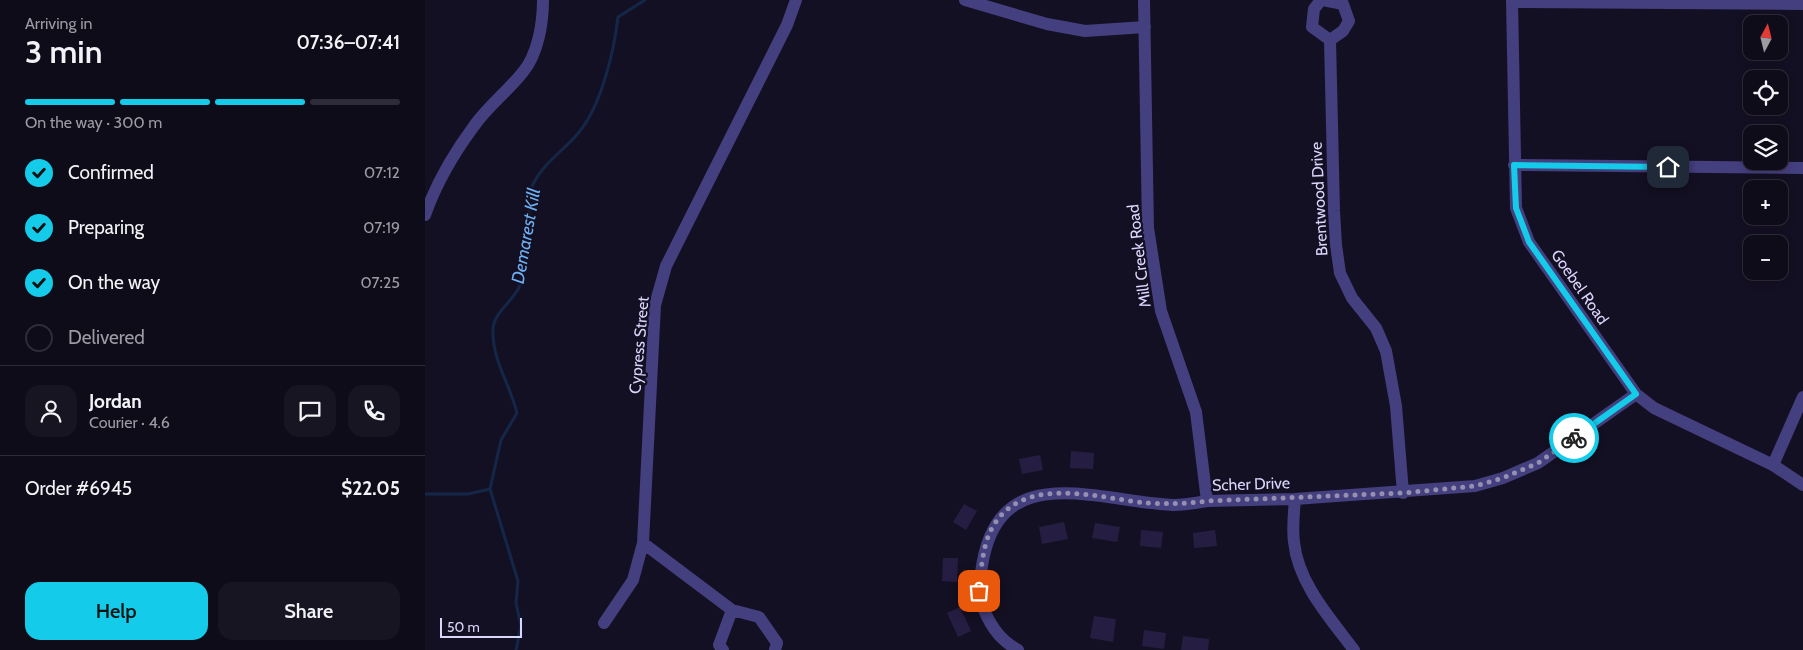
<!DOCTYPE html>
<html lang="en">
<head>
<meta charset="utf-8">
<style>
  :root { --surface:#0f0c1a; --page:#181523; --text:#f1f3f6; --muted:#9b9ba2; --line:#2f2c39; --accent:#14cce9 }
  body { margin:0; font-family:Cabin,sans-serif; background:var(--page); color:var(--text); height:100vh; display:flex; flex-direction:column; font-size:19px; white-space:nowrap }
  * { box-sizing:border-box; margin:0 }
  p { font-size:16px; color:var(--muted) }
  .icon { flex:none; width:28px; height:28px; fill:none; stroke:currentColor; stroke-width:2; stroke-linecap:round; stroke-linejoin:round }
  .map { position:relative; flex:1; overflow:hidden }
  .panel { display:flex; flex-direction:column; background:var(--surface); width:425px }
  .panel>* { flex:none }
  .needle { width:32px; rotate:7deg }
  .tools { position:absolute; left:1318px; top:15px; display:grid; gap:10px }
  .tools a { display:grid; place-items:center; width:45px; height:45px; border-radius:10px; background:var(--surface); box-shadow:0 2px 8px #0003,0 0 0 1px var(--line); font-size:25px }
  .scale { position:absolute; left:15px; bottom:12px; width:82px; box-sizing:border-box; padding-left:5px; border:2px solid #dbd5fb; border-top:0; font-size:14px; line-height:18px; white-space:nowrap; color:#dbd5fb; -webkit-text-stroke:4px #141023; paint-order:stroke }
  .pin { position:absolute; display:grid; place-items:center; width:42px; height:42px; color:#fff; margin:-21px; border-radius:10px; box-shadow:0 2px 8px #0006 }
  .courier { position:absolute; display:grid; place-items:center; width:50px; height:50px; margin:-25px; border:4px solid #14cce9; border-radius:50%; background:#fff; color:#222; box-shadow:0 1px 6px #0007 }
  .headline em { font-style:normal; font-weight:600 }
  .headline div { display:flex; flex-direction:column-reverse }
  .headline { display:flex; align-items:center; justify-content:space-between; height:85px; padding:0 25px }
  h1 { font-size:32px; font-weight:600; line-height:38px }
  .bar { display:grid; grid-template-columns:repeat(4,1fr); gap:8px 5px; align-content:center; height:60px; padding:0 25px }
  .bar i { height:6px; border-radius:4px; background:var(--line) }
  .bar .active { background:var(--accent) }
  .bar p { grid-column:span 4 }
  .line { display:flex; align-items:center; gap:12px; padding:0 25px; border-top:1px solid var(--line) }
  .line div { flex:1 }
  .round { display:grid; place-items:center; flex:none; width:52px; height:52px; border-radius:15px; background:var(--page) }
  ol { padding:0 25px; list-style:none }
  li { display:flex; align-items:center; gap:15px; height:55px }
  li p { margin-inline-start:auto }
  li .icon { padding:5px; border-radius:50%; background:var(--accent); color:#111; stroke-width:4 }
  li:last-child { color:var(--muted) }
  li i { width:28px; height:28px; border:2px solid var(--line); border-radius:50% }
  .cta { display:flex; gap:10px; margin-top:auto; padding:10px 25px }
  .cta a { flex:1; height:58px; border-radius:15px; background:var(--accent); color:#111; font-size:20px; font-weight:600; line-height:58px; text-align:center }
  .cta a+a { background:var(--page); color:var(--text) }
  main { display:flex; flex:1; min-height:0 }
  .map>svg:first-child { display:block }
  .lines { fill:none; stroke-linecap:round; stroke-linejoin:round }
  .stream { stroke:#142749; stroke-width:3 }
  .building { fill:#261e42 }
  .minor { stroke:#443f7e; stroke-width:12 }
  .done { stroke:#9590af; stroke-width:5; stroke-dasharray:0 9 }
  .route { stroke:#14cce9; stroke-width:6 }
  .labels { text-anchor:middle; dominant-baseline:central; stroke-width:4.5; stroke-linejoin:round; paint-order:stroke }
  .street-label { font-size:16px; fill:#dbd5fb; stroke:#141023 }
  .water-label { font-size:18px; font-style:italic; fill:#6cb0f3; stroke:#141023 }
</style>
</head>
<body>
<main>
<section class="panel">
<div class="headline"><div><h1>3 min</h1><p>Arriving in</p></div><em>07:36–07:41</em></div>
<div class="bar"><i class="active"></i><i class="active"></i><i class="active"></i><i></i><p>On the way · 300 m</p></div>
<ol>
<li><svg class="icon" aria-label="check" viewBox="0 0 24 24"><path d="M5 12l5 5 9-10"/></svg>Confirmed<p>07:12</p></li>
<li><svg class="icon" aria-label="check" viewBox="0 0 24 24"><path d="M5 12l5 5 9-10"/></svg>Preparing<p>07:19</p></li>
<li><svg class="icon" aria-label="check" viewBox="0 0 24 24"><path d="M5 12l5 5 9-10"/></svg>On the way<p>07:25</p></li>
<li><i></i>Delivered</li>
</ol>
<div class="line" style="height:90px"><a class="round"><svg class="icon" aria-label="person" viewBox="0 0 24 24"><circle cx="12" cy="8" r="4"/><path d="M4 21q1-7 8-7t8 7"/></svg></a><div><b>Jordan</b><p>Courier · 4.6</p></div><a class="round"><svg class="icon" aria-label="chat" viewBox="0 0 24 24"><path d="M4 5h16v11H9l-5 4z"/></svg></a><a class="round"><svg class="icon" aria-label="phone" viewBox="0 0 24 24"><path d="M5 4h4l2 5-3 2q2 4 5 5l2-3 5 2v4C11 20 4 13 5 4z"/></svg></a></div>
<div class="line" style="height:65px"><div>Order #6945</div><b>$22.05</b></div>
<div class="cta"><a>Help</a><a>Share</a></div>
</section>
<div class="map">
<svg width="1378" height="650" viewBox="0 0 1378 650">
  <rect width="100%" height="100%" fill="#141023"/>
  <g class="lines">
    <!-- stream -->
    <path class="stream" d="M 65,489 L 76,440 L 92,413 C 85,384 67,360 68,330 C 68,312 90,300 95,285 C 98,278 96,269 97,262 C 99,252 104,243 105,233 C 106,216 100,200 108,184 C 119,162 140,150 155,131 C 177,103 189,51 193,17 L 220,0
      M 65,489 L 93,581 L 91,603 L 96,626 L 91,650
      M 0,494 L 43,494 L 65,489"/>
  </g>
  <!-- building -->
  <path class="building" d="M 646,451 L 669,453 L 668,469 L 645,468 Z
    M 615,455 L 618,470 L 597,474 L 594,459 Z
    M 539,504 L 552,511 L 541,530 L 528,522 Z
    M 639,522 L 643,539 L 617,544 L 614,527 Z
    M 670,523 L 695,527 L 692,542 L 667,538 Z
    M 716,530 L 738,532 L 736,548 L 715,546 Z
    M 790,530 L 792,546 L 769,548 L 768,533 Z
    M 518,558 L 533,558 L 532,582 L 517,581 Z
    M 535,607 L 546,631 L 533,637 L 522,613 Z
    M 669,616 L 691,619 L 688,642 L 665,638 Z
    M 719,630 L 741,633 L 739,649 L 717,646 Z
    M 758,636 L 784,639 L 783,650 L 756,650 Z"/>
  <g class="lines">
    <!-- minor -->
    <path class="minor" d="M 540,0 L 622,24 L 660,31 L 720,27
      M 719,0 L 723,228 L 736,311 L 771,412 L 782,501
      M 896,0 L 889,9 L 887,27 L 905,40
      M 898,0 L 918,4 L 924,21 L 918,31 L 905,40
      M 1087,0 L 1091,208 L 1104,242 L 1211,394 L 1229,408 L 1348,465 L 1378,485
      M 1087,2 L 1378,4
      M 905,40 L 909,211 L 911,245 L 915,273 L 927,298 L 951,328 L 961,351 L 971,406 L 978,493
      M 1089,165 L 1378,168
      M 0,215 C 11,184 29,153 49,126 C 63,106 83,91 98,72 C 113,54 118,23 118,0
      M 1348,465 L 1378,397
      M 870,499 C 869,513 867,528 869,542 C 873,583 905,618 929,650
      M 218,543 L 307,610 L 334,617 L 352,643 L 350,650
      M 179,623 L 208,580 L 218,543 L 230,305 L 241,266 L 362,25 L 371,0
      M 298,650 L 294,645 L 307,610
      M 593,650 C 588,647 582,643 578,639 C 566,628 556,607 554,592 C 553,586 555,579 556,573 C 570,456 669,501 748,505 C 759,505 771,503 782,501 L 870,499 L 1050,486 L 1078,478 L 1113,463 L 1211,394"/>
  </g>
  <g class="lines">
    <!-- done -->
    <path class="done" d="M 554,591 C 556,572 557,550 565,532 C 594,472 672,498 721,503 C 742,504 761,504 782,501 L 978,493 L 1050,486 L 1078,478 L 1113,463 L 1149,438"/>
    <!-- route -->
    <path class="route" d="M 1149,438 L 1211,394 L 1104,242 L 1091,208 L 1089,165 L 1243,167"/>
  </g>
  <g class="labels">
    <!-- street labels -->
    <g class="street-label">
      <text transform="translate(894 199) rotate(-93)">Brentwood Drive</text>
      <text transform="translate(714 256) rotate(-97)">Mill Creek Road</text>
      <text transform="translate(1155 287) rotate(55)">Goebel Road</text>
      <text transform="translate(214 345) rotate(-85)">Cypress Street</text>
      <text transform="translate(826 484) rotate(-2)">Scher Drive</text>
    </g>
    <!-- water labels -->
    <g class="water-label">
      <text transform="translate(101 236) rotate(-80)">Demarest Kill</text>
    </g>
  </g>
</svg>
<div class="tools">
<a><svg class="needle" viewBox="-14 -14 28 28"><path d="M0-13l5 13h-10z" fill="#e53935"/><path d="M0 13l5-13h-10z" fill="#9b9ba2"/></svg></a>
<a><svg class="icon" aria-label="locate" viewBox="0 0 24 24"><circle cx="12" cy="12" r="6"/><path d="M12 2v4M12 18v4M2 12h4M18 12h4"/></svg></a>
<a><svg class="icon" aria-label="layers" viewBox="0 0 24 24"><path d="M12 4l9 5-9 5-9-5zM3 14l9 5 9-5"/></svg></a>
<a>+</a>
<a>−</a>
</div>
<div class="scale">50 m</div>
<div class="pin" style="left:554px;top:591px;background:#ea580c"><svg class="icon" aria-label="bag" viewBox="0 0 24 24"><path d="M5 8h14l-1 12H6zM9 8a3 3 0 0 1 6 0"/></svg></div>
<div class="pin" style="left:1243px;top:167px;background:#1f2937"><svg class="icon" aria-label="home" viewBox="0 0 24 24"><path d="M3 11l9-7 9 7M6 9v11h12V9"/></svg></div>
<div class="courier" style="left:1149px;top:438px"><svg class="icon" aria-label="bike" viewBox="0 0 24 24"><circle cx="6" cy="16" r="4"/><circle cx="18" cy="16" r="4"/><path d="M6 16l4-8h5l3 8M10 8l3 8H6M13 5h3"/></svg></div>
</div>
</main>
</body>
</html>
